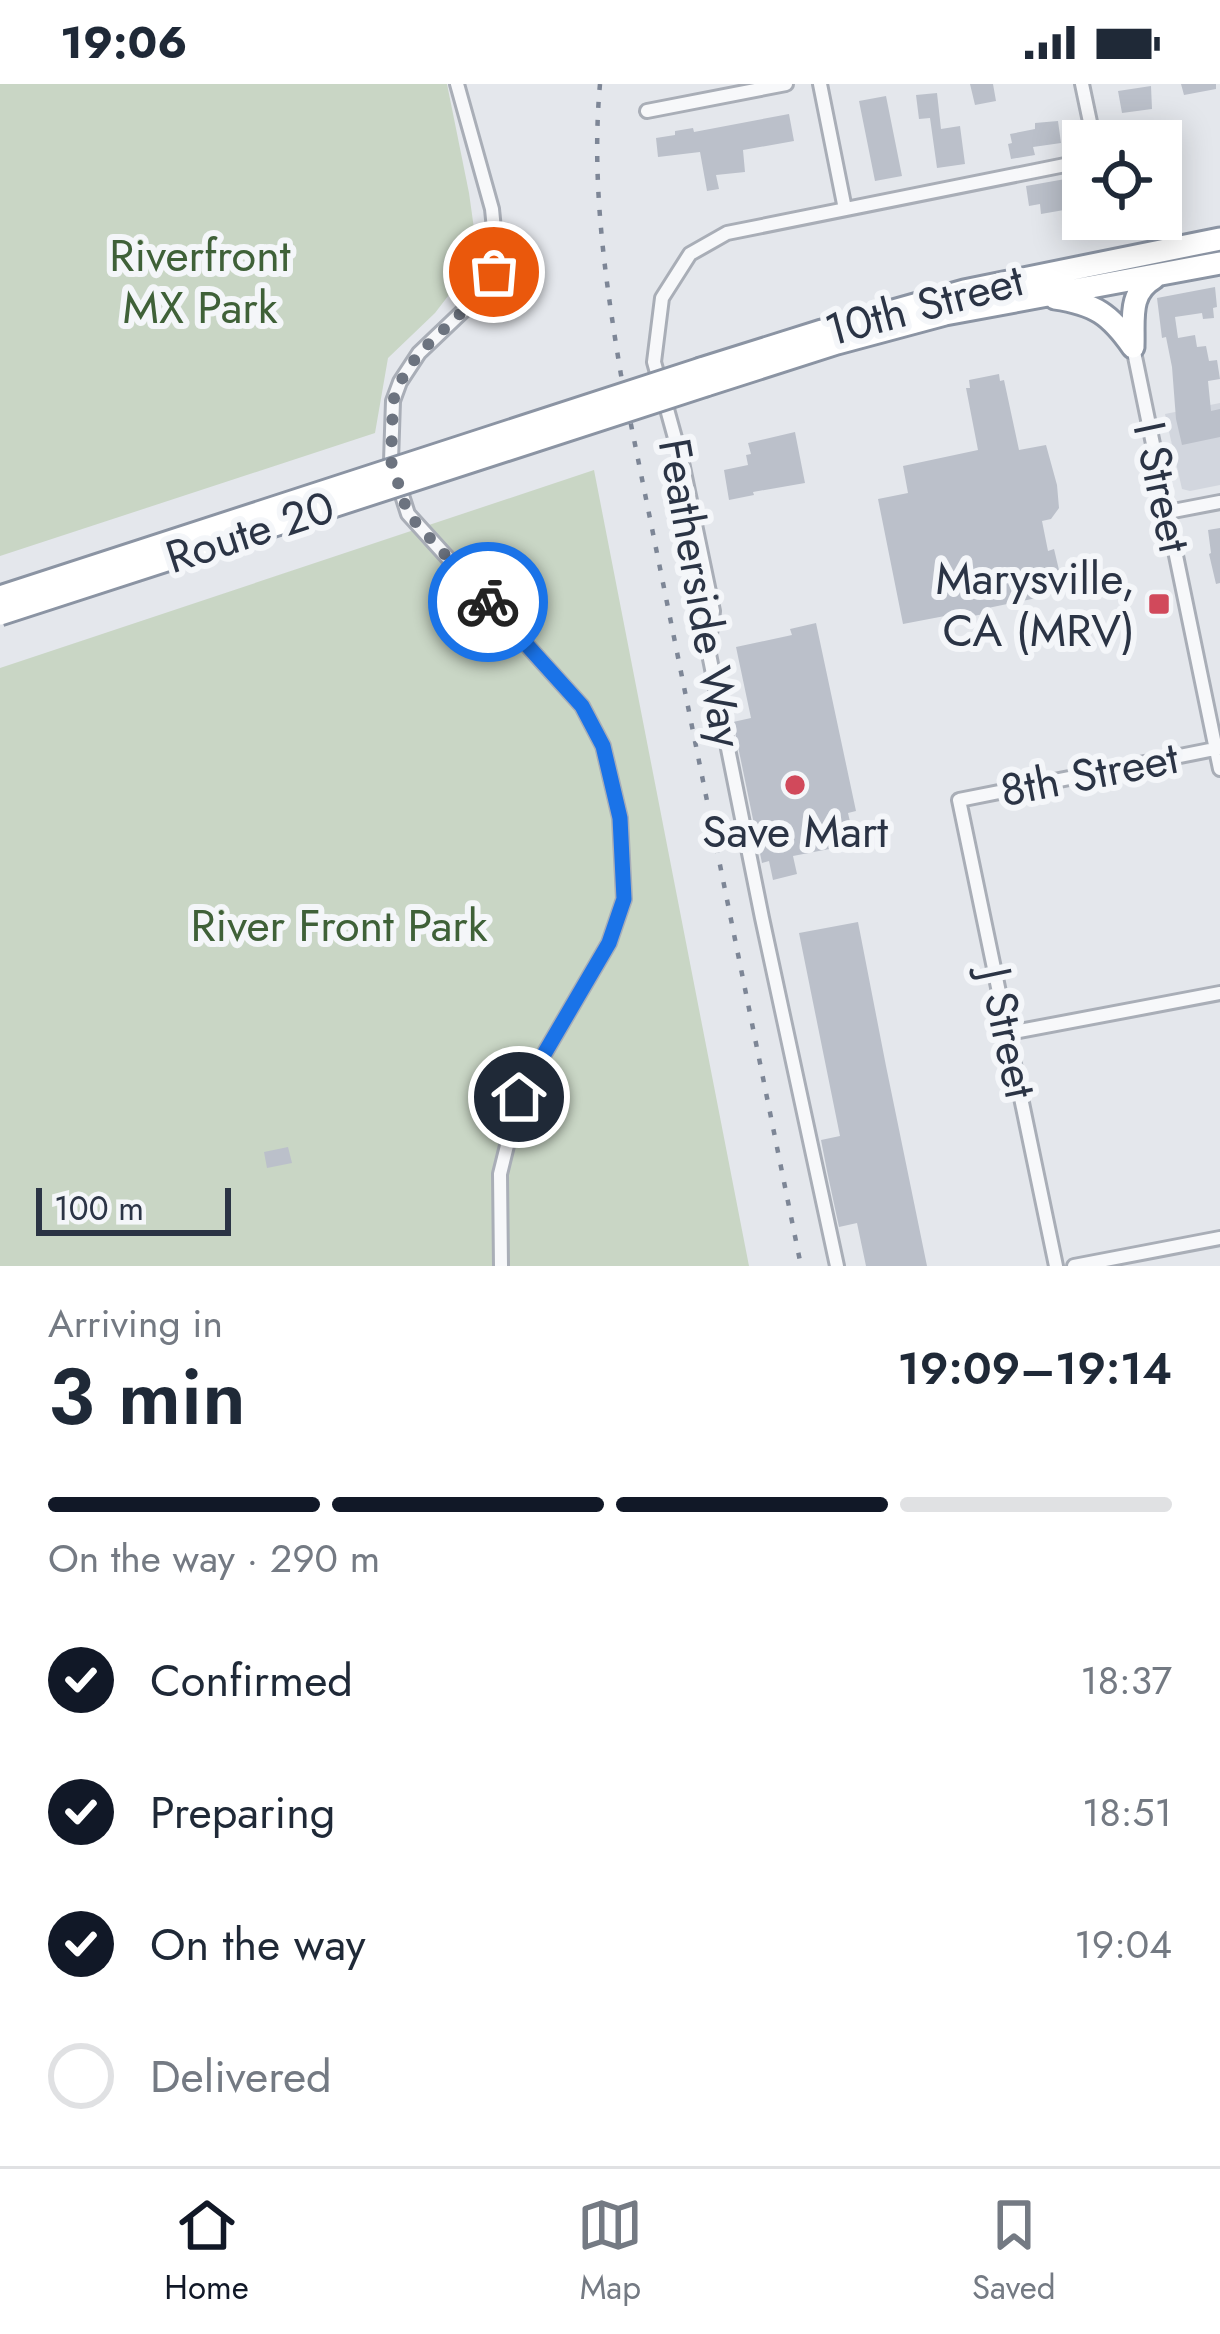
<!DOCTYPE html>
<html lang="en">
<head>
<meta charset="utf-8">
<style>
  :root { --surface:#fff; --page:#f2f2f3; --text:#1f2937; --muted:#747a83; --line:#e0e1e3; --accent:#111827 }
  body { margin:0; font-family:Jost,sans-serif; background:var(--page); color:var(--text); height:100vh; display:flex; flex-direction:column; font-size:45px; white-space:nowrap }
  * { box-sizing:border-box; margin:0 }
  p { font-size:39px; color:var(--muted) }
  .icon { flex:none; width:66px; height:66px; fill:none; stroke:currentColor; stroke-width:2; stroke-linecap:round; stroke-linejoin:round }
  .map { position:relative; height:1182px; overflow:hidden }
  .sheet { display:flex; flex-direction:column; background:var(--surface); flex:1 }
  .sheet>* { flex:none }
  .controls { position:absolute; left:1062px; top:36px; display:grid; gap:24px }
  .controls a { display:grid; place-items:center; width:120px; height:120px; border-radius:0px; background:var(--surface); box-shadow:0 6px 30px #0003; font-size:60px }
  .scale { position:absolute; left:36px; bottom:30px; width:195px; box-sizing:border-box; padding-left:12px; border:6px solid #2b3445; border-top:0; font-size:33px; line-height:42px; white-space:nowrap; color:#2b3445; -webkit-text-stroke:9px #f4f6f9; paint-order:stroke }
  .pin { position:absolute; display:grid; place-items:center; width:102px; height:102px; color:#fff; margin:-51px; border:6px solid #fff; border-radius:50%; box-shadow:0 3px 12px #0007 }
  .courier { position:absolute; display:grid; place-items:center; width:120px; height:120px; margin:-60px; border:9px solid #1a73e8; border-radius:50%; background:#fff; color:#222; box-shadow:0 3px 15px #0007 }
  .summary em { font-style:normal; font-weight:600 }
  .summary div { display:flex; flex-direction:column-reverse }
  .summary { display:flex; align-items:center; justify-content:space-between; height:204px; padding:0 48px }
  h1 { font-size:78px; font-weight:600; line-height:90px }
  .bar { display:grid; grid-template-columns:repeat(4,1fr); gap:18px 12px; align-content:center; height:144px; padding:0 48px }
  .bar i { height:15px; border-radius:9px; background:var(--line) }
  .bar .on { background:var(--accent) }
  .bar p { grid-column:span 4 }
  ol { padding:0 48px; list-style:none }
  li { display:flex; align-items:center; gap:36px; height:132px }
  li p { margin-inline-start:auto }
  li .icon { padding:12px; border-radius:50%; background:var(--accent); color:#fff; stroke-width:4 }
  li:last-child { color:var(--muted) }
  li i { width:66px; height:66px; border:6px solid var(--line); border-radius:50% }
  .status { display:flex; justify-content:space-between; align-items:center; height:84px; padding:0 60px; background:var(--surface); direction:ltr }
  .status svg { height:33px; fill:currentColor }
  .dock { display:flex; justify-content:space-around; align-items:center; height:168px; border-top:3px solid var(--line); background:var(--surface); font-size:33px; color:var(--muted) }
  .dock a { display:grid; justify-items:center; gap:6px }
  .dock .on { color:var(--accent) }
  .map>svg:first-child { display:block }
  .built { fill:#d2d6de }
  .green { fill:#c9d6c5 }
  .building { fill:#bbc0ca }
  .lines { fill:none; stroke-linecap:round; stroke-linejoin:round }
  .minor-casing { stroke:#a9aeb7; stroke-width:18 }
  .trunk-casing { stroke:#8b94a3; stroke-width:27 }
  .minor { stroke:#f7f8fa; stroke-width:12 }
  .trunk { stroke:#fff; stroke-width:21 }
  .rail { stroke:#7d8696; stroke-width:4.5; stroke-dasharray:6 12; stroke-linecap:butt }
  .trunk-bridge-casing { stroke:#8b94a3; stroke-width:27; stroke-linecap:butt }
  .trunk-bridge { stroke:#fff; stroke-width:21 }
  .done { stroke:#6c737f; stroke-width:12; stroke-dasharray:0 21.6 }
  .route { stroke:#1a73e8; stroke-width:15 }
  .poi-dot { fill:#d1495b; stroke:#f4f6f9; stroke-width:4.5 }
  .labels { text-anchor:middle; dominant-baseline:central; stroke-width:12; stroke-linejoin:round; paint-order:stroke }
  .park-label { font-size:45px; fill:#3f6138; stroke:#f4f6f9 }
  .street-label { font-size:45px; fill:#2b3445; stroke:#f4f6f9 }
  .poi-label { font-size:45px; fill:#2b3445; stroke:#f4f6f9; text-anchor:end }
</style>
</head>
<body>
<div class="status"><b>19:06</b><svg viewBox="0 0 49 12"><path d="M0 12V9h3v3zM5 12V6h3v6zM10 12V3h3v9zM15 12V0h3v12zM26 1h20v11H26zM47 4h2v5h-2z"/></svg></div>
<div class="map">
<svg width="1220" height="1182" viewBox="0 0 1220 1182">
  <rect width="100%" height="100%" fill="#e4e7ec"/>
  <!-- built -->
  <path class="built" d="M 1220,319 L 1220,401 L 1190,407 L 1182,405 L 1165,330 Z"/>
  <!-- green -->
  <path class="green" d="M 0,0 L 447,0 L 469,109 L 478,173 L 435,229 L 388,274 L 375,349 L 0,472 Z
    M 594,386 L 749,1182 L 0,1182 L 0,584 Z"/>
  <!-- building -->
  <path class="building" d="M 970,0 L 993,0 L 996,17 L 975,21 Z
    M 1181,0 L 1216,0 L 1216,5 L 1184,11 Z
    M 1151,2 L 1152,25 L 1122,29 L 1118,7 Z
    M 937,9 L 941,45 L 960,42 L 965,80 L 937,84 L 930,34 L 919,35 L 916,11 Z
    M 886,12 L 902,92 L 875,97 L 859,17 Z
    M 789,30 L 794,57 L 743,66 L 745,88 L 716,91 L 719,105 L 707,107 L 700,68 L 658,73 L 656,54 L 675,51 L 675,47 L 693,44 L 694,48 Z
    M 1058,37 L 1061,59 L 1033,63 L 1035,71 L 1011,75 L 1008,60 L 1012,59 L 1010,50 L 1035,45 L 1035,39 Z
    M 1071,94 L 1075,116 L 1062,118 L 1064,126 L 1041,130 L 1040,120 L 1029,122 L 1026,102 Z
    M 1215,203 L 1217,223 L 1213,224 L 1214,234 L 1203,235 L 1202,229 L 1175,233 L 1178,254 L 1195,251 L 1197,263 L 1206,262 L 1209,277 L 1217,276 L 1220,295 L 1208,297 L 1211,327 L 1220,325 L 1220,353 L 1182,361 L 1176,335 L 1172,283 L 1166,253 L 1162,254 L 1157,214 Z
    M 999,290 L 1000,297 L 1004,296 L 1019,366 L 1046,361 L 1057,401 L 1059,424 L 1051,435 L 1042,437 L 1048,467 L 1054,465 L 1059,486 L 1052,488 L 1056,510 L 988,524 L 989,529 L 973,532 L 971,527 L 903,540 L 878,415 L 908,409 L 903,382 L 978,366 L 966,304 L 970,304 L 969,296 Z
    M 795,348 L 805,399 L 753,408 L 754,411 L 729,416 L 724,386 L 748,381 L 746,371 L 751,370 L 748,359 Z
    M 1220,444 L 1220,499 L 1216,500 L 1209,470 L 1211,469 L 1208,446 Z
    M 816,539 L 856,727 L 848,729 L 855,760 L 793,772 L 797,790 L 773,796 L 769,777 L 762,779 L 733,638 L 751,634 L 736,563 L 792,551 L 790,545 Z
    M 858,838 L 886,982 L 927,1182 L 866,1182 L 857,1139 L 839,1143 L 827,1087 L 821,1056 L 840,1052 L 799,849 Z
    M 288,1063 L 292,1079 L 267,1084 L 264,1068 Z"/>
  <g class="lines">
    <defs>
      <path id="minor" d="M 457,0 L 492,125 L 497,175 L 494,188 L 481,210 L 419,269 L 400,298 L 393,317 L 391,377 L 408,430 L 582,622 L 603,662 L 620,734 L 624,815 L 609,859 L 519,1013 L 500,1090 L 501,1182
        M 820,0 L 845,125
        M 1082,0 L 1094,57
        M 647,27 L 786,0
        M 1133,263 L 1220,685
        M 1168,428 L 1220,418
        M 1009,949 L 1220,909
        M 837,1182 L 762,834 L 708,565 L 713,527 L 683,383 L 654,278 L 662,214 L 690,170 L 727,149 L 1065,81 L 1083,80
        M 1056,1182 L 959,716 L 1220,664
        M 1074,1182 L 1220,1154"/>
      <path id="trunk" d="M 1055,214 C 1095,220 1110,230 1133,263
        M 1133,262 C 1134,235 1128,209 1154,194
        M 701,285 L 822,247 L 964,207 L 1220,155
        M 706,301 L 837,259 L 945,230 L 1220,179"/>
    </defs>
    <!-- minor casing -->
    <use href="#minor" class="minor-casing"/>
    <!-- trunk casing -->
    <use href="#trunk" class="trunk-casing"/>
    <!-- minor -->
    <use href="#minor" class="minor"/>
    <!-- trunk -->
    <use href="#trunk" class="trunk"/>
    <!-- rail -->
    <path class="rail" d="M 600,0 C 591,98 605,194 621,291 L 801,1182"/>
    <defs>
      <path id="trunk-bridge" d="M 0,513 L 701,285
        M 0,530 L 706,301"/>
    </defs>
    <!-- trunk-bridge casing -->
    <use href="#trunk-bridge" class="trunk-bridge-casing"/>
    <!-- trunk-bridge -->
    <use href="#trunk-bridge" class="trunk-bridge"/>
  </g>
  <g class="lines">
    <!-- done -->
    <path class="done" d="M 488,518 L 408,430 L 391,377 L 393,317 L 400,298 L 419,269 L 481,210 L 494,188"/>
    <!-- route -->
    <path class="route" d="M 488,518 L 582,622 L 603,662 L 620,734 L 624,815 L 609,859 L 519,1013"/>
  </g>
  <!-- markers -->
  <g class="poi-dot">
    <rect x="1147" y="508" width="24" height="24" rx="6"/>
    <circle cx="795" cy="701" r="12"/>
  </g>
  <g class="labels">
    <!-- park labels -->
    <g class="park-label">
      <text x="200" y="171">Riverfront<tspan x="200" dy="52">MX Park</tspan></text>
      <text x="339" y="841">River Front Park</text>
    </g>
    <!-- street labels -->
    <g class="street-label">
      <text transform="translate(924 221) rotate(-15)">10th Street</text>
      <text transform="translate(1162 403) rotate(78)">I Street</text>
      <text transform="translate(250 448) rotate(-18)">Route 20</text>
      <text transform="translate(701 509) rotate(80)">Featherside Way</text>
      <text transform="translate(1089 690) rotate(-11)">8th Street</text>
      <text transform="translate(1008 949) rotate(78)">J Street</text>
    </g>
    <!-- poi labels -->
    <g class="poi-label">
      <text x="1135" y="494">Marysville,<tspan x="1135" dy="52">CA (MRV)</tspan></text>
      <text x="795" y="747" text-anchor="middle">Save Mart</text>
    </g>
  </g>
</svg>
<div class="controls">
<a><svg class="icon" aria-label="locate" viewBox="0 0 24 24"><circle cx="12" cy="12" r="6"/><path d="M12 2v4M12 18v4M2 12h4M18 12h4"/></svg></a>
</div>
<div class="scale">100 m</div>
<div class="pin" style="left:494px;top:188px;background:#ea580c"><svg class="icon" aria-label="bag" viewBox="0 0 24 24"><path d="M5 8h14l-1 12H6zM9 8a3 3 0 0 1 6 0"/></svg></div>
<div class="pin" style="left:519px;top:1013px;background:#1f2937"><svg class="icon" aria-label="home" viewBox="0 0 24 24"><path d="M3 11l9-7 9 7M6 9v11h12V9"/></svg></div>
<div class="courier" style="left:488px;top:518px"><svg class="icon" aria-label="bike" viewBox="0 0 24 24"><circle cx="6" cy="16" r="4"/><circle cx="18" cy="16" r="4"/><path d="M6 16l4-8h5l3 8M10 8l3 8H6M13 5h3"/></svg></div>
</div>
<section class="sheet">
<div class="summary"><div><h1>3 min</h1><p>Arriving in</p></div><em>19:09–19:14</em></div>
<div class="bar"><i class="on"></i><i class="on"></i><i class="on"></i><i></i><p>On the way · 290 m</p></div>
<ol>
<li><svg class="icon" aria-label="check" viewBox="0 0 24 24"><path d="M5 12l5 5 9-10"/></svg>Confirmed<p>18:37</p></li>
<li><svg class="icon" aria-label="check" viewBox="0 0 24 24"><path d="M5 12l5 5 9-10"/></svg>Preparing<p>18:51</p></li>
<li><svg class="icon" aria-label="check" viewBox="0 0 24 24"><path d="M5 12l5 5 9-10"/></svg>On the way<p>19:04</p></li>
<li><i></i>Delivered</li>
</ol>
</section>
<nav class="dock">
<a class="on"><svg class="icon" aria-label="home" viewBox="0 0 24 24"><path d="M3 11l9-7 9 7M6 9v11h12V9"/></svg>Home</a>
<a><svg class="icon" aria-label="map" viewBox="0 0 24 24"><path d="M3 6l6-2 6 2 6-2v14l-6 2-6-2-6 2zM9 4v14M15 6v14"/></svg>Map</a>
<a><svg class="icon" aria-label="saved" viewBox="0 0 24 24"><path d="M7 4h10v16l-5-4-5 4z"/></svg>Saved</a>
</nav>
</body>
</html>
